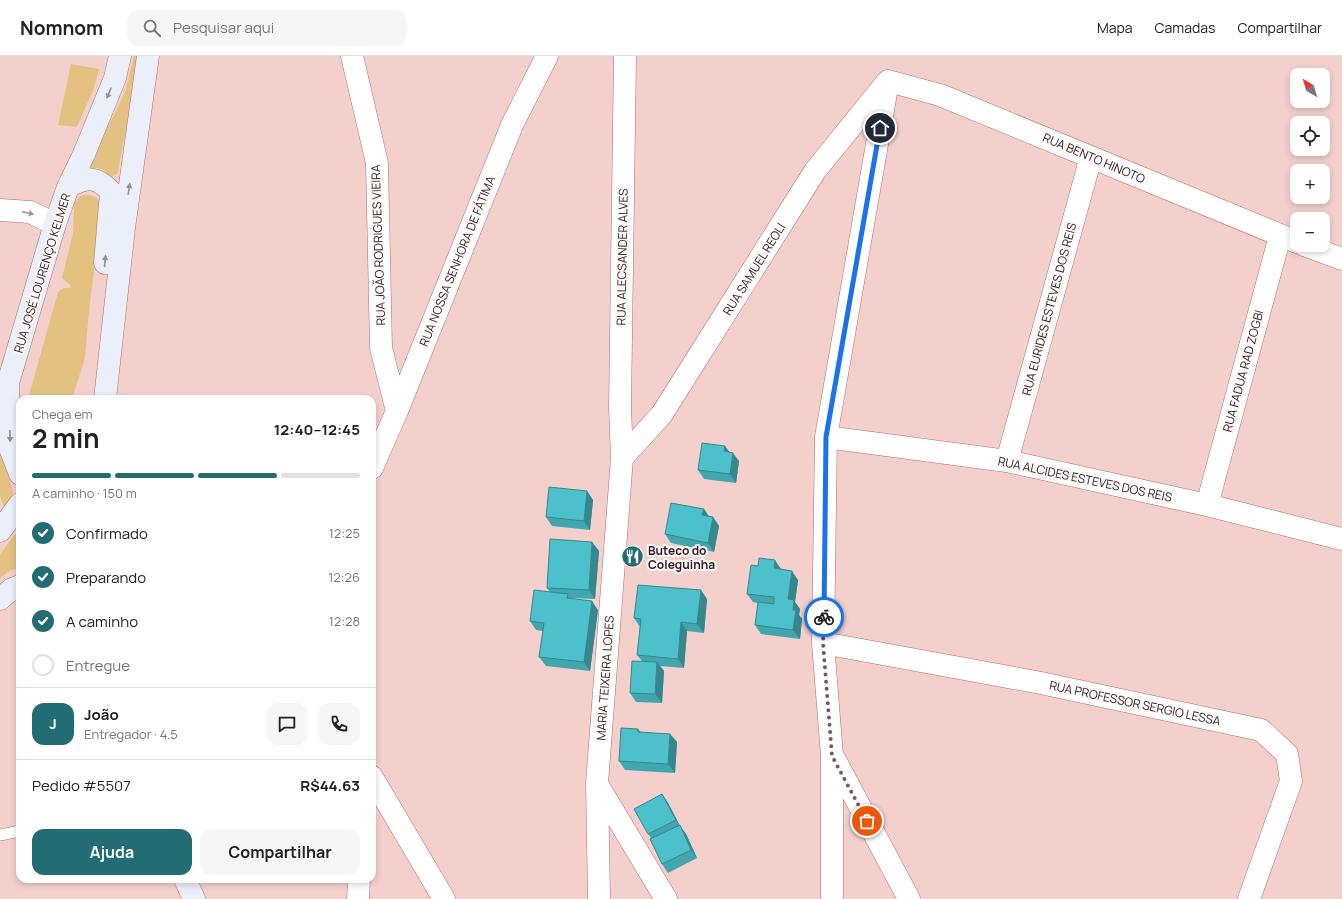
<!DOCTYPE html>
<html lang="pt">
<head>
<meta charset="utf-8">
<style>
  :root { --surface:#fff; --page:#f6f6f6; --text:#202124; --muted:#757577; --line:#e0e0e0; --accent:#226d73 }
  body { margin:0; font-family:Manrope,sans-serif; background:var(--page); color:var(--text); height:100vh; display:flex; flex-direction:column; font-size:15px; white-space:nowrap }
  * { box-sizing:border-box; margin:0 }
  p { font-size:13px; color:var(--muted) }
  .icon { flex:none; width:22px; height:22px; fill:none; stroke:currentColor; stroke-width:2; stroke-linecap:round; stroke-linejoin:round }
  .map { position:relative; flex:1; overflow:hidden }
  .details { position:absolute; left:16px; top:339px; width:360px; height:488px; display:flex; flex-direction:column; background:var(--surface); border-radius:12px; box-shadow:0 2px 6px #0003 }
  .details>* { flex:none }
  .needle { width:26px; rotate:322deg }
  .controls { position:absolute; left:1290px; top:12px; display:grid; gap:8px }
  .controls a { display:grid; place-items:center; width:40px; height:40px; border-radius:8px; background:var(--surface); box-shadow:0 2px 6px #0003; font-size:20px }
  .pin { position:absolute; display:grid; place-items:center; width:34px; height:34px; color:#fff; margin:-17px; border:2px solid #fff; border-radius:50%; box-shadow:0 1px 4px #0007 }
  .courier { position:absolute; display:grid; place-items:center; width:40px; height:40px; margin:-20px; border:3px solid #1a73e8; border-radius:50%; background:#fff; color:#222; box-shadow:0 1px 5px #0007 }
  .head em { font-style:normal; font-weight:700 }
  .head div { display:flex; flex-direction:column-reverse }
  .head { display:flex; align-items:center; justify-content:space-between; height:68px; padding:0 16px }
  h1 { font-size:26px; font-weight:700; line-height:30px }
  .bar { display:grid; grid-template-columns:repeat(4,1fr); gap:6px 4px; align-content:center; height:48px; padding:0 16px }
  .bar i { height:5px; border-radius:3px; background:var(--line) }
  .bar .current { background:var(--accent) }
  .bar p { grid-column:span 4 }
  .line { display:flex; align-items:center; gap:10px; padding:0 16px; border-top:1px solid var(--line) }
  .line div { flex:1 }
  .round { display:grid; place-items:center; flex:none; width:42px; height:42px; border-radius:12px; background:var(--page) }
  ol { padding:0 16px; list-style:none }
  li { display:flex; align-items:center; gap:12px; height:44px }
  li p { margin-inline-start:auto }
  li .icon { padding:4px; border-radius:50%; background:var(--accent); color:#fff; stroke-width:4 }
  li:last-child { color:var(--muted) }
  li i { width:22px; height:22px; border:2px solid var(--line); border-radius:50% }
  .button { display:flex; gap:8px; margin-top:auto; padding:8px 16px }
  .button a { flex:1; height:46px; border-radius:12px; background:var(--accent); color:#fff; font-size:16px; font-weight:700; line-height:46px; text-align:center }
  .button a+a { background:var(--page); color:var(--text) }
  header { display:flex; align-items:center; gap:24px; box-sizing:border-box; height:56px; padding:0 20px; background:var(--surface); border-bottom:1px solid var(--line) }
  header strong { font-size:19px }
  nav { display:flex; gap:22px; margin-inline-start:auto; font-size:14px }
  .search { width:280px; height:36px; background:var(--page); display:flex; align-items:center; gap:10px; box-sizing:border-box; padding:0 14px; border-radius:12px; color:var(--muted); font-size:15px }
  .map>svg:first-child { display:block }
  .green { fill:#e3c281 }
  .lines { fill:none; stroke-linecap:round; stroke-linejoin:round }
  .service-casing { stroke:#b96a67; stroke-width:12 }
  .minor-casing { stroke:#b96a67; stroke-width:23 }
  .secondary-casing { stroke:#b96a67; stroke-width:23 }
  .service { stroke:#fff; stroke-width:11 }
  .minor { stroke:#fff; stroke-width:22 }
  .secondary { stroke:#eaeffa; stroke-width:22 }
  .wall { fill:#42a6af }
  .shaded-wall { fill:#36878e }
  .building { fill:#4dc1cb; stroke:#36878e }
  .oneway { fill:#998e94 }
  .oneway2 { fill:#a59797 }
  .done { stroke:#795857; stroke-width:4; stroke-dasharray:0 7.2 }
  .route { stroke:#1a73e8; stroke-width:5 }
  .labels { text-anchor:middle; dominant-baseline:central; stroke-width:4; stroke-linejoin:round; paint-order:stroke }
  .street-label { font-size:12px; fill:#371817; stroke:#fafafa }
  .poi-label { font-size:12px; font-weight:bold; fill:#371817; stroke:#fafafa; text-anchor:start }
</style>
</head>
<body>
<header>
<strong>Nomnom</strong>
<div class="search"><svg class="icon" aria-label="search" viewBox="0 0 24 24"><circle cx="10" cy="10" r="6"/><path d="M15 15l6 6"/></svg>Pesquisar aqui</div>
<nav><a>Mapa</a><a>Camadas</a><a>Compartilhar</a></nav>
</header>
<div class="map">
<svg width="1342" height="843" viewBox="0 0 1342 843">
  <rect width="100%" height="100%" fill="#f4d0cd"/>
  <!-- green -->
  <path class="green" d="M 134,0 L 140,0 L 118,115 L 117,118 L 112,121 L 102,113 L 86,111 L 116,55 L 126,33 Z
    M 71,8 L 99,13 L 94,32 L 77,71 L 58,69 Z
    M 84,139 C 94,139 98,141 102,151 L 89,255 L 85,302 L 72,343 L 28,343 L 58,236 L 64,232 L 70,232 L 70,229 L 62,222 L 73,177 L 74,147 L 80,140 Z
    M 0,390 L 13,436 L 12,439 L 4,452 L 0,440 Z
    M 15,478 L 20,480 L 20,512 L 11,514 L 0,522 L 0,499 L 13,480 Z"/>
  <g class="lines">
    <defs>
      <path id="service" d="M 0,779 L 20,775"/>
      <path id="minor" d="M 352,0 L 377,107 L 381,292 L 397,355
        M 888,25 L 940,39 L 1297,186
        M 0,154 L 30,156 L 55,168
        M 1304,189 L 1342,203
        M 826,381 L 1007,405 L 1207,449 L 1342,483
        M 622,402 L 662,358 L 815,115 L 887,26
        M 1007,405 L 1091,101
        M 372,412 L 397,355 L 512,69 L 547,0
        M 1207,449 L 1280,180
        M 823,587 L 1041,627 L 1261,674 L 1287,698 L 1291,725 L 1249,843
        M 834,702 L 909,843
        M 372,721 L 444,843
        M 597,728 L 666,843
        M 358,843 L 359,823
        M 599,843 L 597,727 L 622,402 L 620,352 L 625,0
        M 832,843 L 832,700 L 823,587 L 826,381 L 888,25"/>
      <path id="secondary" d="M 68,131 C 86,121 96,119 111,136 L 105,207
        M 105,343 L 124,172 L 148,0
        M 20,418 L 10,392 L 8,327 L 55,168 L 68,131 L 84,98 L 115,22 L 120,0
        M 0,475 L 20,448
        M 0,543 L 12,533 L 20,530
        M 185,823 L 194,843"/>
    </defs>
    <!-- service casing -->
    <use href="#service" class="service-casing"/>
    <!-- minor casing -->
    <use href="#minor" class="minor-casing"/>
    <!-- secondary casing -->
    <use href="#secondary" class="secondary-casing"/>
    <!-- service -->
    <use href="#service" class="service"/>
    <!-- minor -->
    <use href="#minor" class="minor"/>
    <!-- secondary -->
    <use href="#secondary" class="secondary"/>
  </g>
  <!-- wall -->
  <path class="wall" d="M 729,396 L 739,405 L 736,427 L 704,423 L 698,414 Z
    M 587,435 L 593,444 L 590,474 L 552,470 L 546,461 Z
    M 704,453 L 708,460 L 713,461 L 719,470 L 714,496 L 671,487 L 665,478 Z
    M 592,486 L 599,495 L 595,543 L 570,542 L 571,543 L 598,554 L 590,615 L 546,610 L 539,601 L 543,575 L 536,574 L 530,565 L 550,536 L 547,532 Z
    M 781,513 L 798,524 L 795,546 L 800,553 L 799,559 L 802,563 L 800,583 L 761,578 L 755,569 L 758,547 L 753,546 L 747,538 Z
    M 707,543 L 704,577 L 687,575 L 684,612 L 660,610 L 664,615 L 662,647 L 636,646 L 630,637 L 642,605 L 637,599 L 640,571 L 634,562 Z
    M 638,673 L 641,676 L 670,678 L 677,686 L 675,717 L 625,714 L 619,705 Z
    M 662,738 L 668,747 L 680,770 L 686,778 L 697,802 L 668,817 L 662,808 L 651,782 L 648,778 Z"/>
  <!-- shaded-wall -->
  <path class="shaded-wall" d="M 725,390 L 731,398 L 724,395 Z
    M 733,397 L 739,405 L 736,427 L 730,418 Z
    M 587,435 L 593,444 L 590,474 L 584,465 Z
    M 704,453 L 710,462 L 702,459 Z
    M 713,461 L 719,470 L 714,496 L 708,487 Z
    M 592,486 L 599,495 L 595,543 L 589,534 Z
    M 775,504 L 781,513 L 774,512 Z
    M 792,515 L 798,524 L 795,546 L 800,553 L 799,559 L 802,563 L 800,583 L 793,574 L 793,554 L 788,543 Z
    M 701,534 L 707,543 L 704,577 L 697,568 Z
    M 592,545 L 598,554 L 590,615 L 584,606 Z
    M 681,566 L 687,575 L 684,612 L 678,603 Z
    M 657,606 L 664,615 L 662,647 L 655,638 Z
    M 670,678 L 677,686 L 675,717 L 668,708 Z
    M 662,738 L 668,747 L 680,770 L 686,778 L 697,802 L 691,794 L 680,771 L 676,764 Z"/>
  <!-- building -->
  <path class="building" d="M 702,387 L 725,390 L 724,395 L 733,397 L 730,418 L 698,414 Z
    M 549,431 L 587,435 L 584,465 L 546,461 Z
    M 671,447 L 704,453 L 702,459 L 713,461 L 708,487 L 665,478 Z
    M 550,483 L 592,486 L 589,534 L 547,532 Z
    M 759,502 L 775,504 L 774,512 L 792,515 L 788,543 L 794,544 L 793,554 L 796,554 L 793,574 L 755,569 L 758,546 L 774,548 L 774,541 L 747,538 L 751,509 L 758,510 Z
    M 638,529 L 701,534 L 697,568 L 681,566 L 678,603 L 637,599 L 641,563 L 634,562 Z
    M 534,534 L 568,538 L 567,542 L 592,545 L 584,606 L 539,601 L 544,567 L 530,565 Z
    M 632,605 L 657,606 L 655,638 L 630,637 Z
    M 621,672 L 638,673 L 638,676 L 670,678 L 668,708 L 619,705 Z
    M 662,738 L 676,764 L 648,778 L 634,753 Z
    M 680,769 L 691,794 L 662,808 L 650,783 Z"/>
  <!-- one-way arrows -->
  <defs><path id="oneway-solid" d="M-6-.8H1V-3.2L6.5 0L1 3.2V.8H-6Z"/></defs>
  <g class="oneway">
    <use href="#oneway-solid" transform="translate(109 37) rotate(112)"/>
    <use href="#oneway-solid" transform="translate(129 133) rotate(-82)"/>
    <use href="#oneway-solid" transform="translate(105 205) rotate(-85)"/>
    <use href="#oneway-solid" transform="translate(10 380) rotate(89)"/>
  </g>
  <use class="oneway2" href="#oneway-solid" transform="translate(28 157) rotate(13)"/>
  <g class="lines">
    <!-- done -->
    <path class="done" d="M 824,561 L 823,587 L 832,700 L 867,765"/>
    <!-- route -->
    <path class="route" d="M 824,561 L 826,381 L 880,72"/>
  </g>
  <!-- icons -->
  <defs>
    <symbol id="restaurant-disc" viewBox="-11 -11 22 22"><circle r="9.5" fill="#226d73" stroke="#fafafa"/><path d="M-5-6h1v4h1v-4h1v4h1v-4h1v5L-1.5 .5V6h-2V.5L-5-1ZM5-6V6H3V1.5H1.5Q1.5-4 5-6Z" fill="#fff"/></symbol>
  </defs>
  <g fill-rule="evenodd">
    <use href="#restaurant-disc" x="620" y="488" width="25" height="25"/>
  </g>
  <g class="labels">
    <!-- street labels -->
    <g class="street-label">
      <text transform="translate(1094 102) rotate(23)">RUA BENTO HINOTO</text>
      <text transform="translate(378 189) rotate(-92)">RUA JOÃO RODRIGUES VIEIRA</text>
      <text transform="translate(622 201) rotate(-89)">RUA ALECSANDER ALVES</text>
      <text transform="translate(457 205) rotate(-68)">RUA NOSSA SENHORA DE FÁTIMA</text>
      <text transform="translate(754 213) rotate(-58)">RUA SAMUEL REOLI</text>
      <text transform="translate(42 217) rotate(-73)">RUA JOSÉ LOURENÇO KELMER</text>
      <text transform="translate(1049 253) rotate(-75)">RUA EURIDES ESTEVES DOS REIS</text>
      <text transform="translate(1243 315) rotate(-75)">RUA FADUA RAD ZOGBI</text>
      <text transform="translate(1085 423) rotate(12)">RUA ALCIDES ESTEVES DOS REIS</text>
      <text transform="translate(605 622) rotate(-86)">MARIA TEIXEIRA LOPES</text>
      <text transform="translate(1135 647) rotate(12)">RUA PROFESSOR SERGIO LESSA</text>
    </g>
    <!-- poi labels -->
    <g class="poi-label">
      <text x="648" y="494">Buteco do<tspan x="648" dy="14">Coleguinha</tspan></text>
    </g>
  </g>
</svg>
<div class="controls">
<a><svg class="needle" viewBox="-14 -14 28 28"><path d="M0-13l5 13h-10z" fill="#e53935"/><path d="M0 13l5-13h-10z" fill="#757577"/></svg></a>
<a><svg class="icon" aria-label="locate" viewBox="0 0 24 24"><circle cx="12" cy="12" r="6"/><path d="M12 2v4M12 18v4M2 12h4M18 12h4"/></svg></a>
<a>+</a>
<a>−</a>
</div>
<div class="pin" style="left:867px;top:765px;background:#ea580c"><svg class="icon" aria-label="bag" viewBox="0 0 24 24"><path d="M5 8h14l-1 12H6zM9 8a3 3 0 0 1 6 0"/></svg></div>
<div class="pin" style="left:880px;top:72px;background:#1f2937"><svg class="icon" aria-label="home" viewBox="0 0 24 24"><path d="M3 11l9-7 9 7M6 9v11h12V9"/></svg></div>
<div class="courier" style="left:824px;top:561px"><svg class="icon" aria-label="bike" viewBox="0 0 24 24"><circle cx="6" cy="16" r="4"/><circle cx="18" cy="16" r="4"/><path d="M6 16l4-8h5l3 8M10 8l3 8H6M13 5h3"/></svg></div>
<section class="details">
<div class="head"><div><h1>2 min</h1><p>Chega em</p></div><em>12:40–12:45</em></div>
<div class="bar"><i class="current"></i><i class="current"></i><i class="current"></i><i></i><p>A caminho · 150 m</p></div>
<ol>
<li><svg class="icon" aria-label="check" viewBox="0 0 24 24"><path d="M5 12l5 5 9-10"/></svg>Confirmado<p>12:25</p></li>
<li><svg class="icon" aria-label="check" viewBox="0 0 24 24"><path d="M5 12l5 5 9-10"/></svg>Preparando<p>12:26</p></li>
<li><svg class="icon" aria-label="check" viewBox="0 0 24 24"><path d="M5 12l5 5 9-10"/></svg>A caminho<p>12:28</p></li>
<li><i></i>Entregue</li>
</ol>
<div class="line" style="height:72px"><b class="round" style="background:var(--accent);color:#fff">J</b><div><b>João</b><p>Entregador · 4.5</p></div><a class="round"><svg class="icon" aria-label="chat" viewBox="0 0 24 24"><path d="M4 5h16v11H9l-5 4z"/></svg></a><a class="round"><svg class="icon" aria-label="phone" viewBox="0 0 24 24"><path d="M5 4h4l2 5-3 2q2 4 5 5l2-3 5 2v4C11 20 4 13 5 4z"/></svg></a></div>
<div class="line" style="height:52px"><div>Pedido #5507</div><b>R$44.63</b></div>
<div class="button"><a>Ajuda</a><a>Compartilhar</a></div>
</section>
</div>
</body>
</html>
